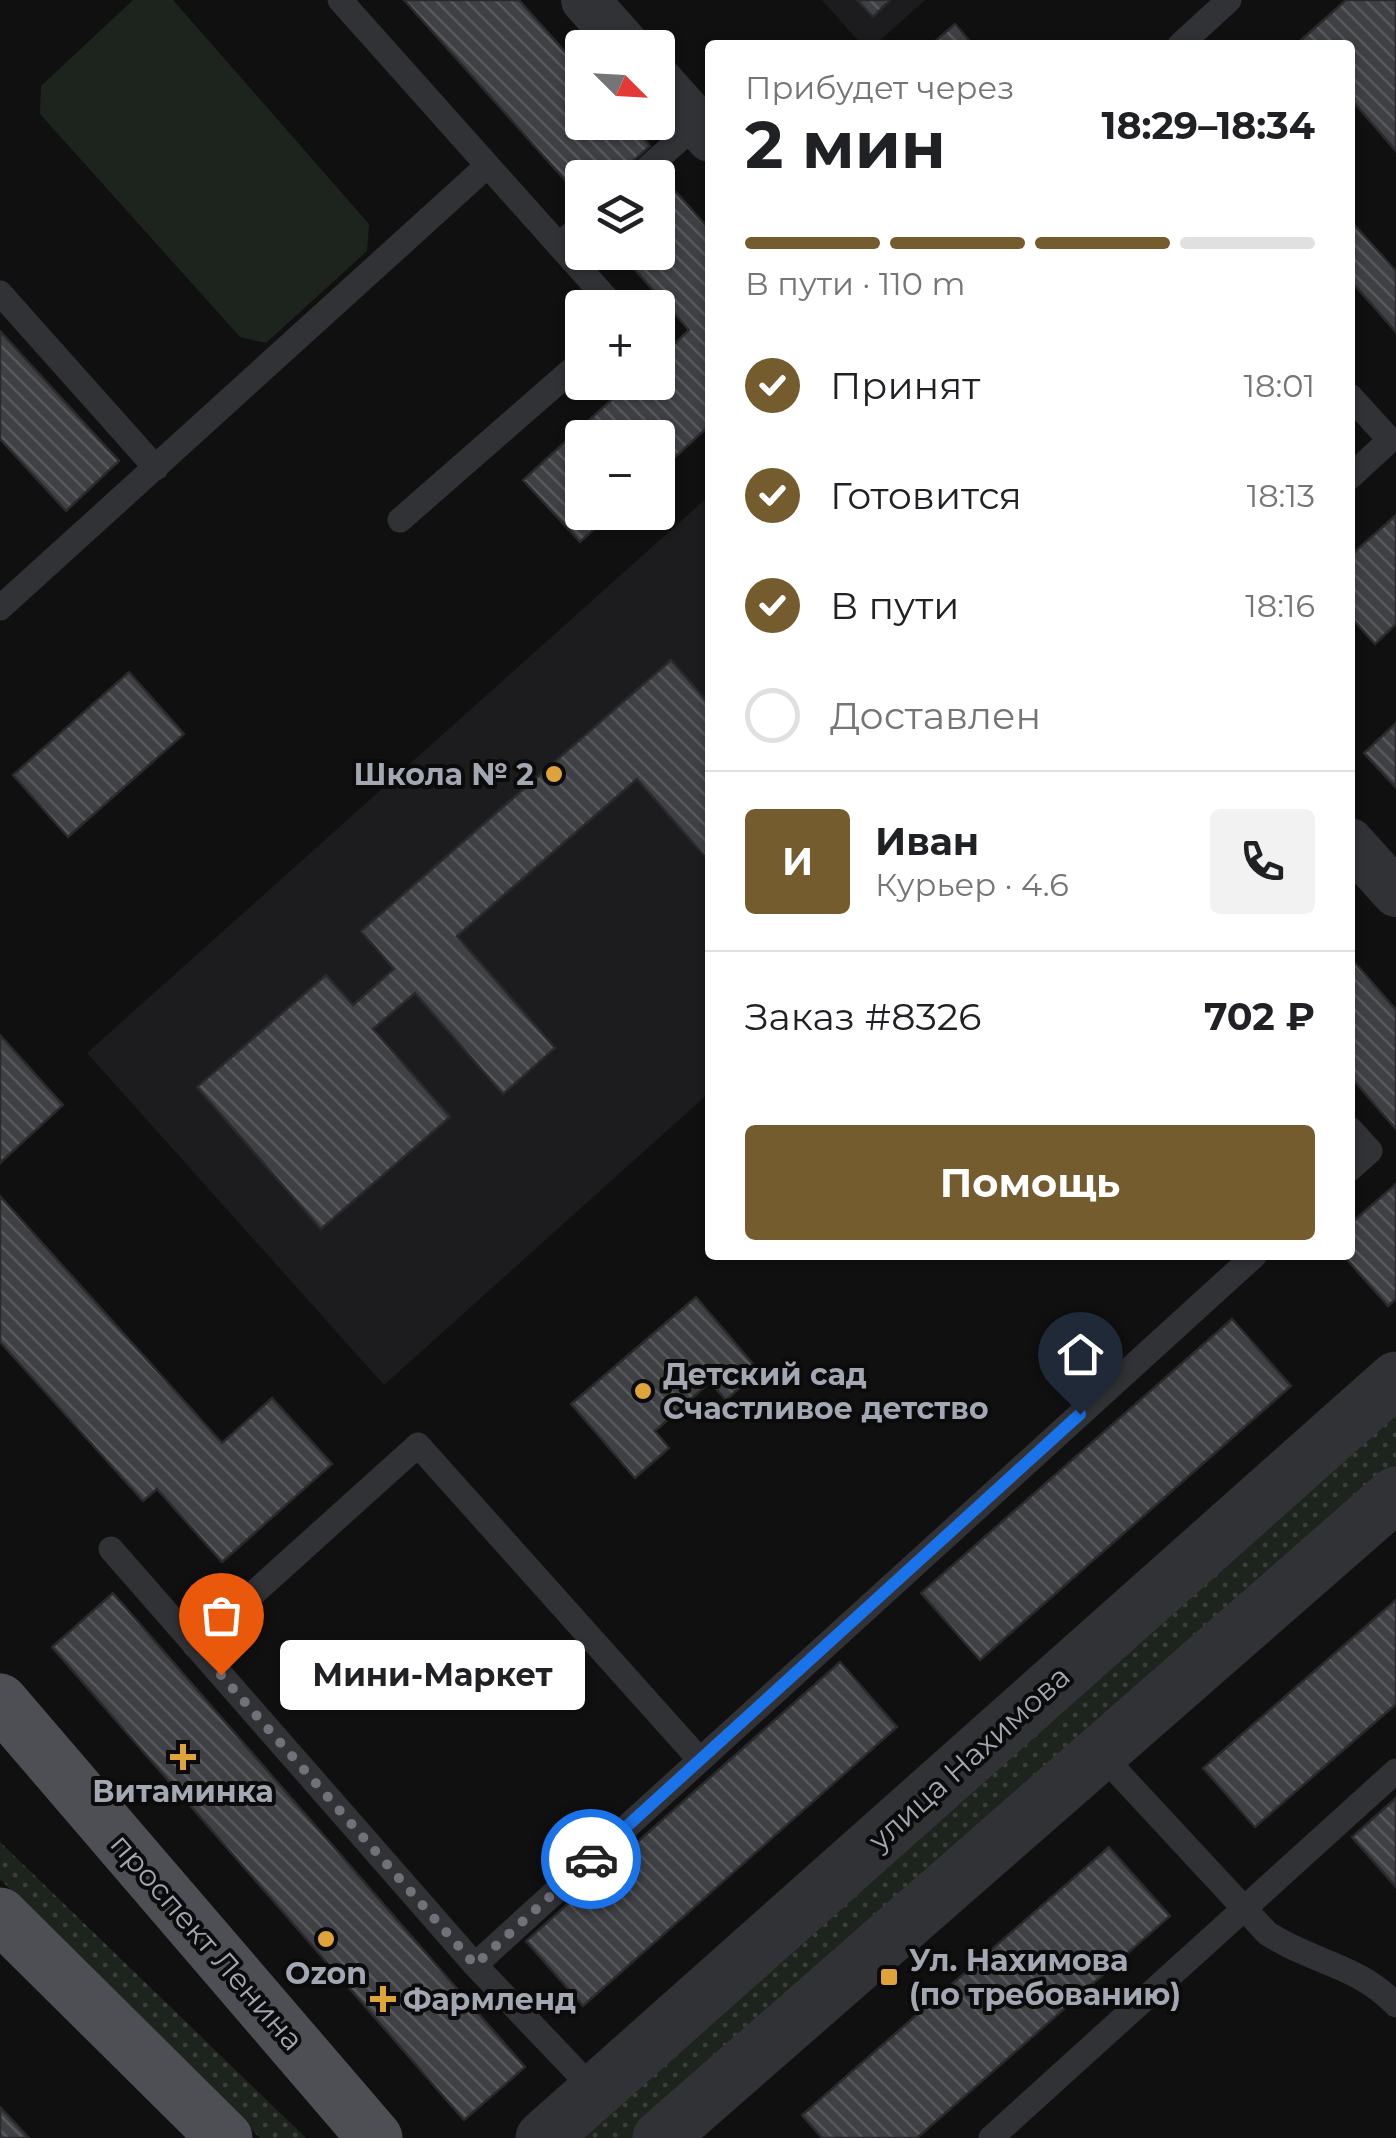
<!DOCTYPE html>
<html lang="ru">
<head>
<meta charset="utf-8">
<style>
  :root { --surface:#fff; --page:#f2f2f2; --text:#202124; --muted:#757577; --line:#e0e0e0; --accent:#755c2e }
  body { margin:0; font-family:Montserrat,sans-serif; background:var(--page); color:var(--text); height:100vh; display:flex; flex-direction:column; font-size:38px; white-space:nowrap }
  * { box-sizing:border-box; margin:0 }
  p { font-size:32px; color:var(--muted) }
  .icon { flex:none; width:55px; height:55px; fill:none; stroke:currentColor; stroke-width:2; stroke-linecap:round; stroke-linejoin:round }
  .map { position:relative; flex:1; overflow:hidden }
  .sheet { position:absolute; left:705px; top:40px; width:650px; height:1220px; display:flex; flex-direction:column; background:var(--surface); border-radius:10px; box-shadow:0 2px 8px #0004 }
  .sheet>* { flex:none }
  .needle { width:65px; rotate:114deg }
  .buttons { position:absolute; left:565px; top:30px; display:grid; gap:20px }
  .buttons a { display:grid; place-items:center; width:110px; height:110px; border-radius:10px; background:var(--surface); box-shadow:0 2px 8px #0004; font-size:50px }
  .pin { position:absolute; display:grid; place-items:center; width:85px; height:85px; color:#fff; margin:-102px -42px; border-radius:50% 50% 50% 0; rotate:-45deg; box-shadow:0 0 10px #0007 }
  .pin .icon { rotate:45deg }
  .courier { position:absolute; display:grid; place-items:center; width:100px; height:100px; margin:-50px; border:8px solid #1a73e8; border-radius:50%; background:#fff; color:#222; box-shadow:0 2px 12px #0007 }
  .bubble { position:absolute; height:70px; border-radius:10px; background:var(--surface); box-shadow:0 2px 8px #0004; font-size:32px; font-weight:700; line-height:70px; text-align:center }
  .head em { font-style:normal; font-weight:700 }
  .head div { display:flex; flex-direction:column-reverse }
  .head { display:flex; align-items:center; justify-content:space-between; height:170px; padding:0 40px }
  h1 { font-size:65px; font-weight:700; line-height:75px }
  .bar { display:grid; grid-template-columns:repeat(4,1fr); gap:15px 10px; align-content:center; height:120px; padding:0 40px }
  .bar i { height:12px; border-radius:8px; background:var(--line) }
  .bar .on { background:var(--accent) }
  .bar p { grid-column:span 4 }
  .line { display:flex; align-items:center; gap:25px; padding:0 40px; border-top:2px solid var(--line) }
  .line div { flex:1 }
  .round { display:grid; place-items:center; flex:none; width:105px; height:105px; border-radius:10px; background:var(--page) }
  ol { padding:0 40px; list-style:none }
  li { display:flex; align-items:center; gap:30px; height:110px }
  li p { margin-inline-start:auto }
  li .icon { padding:10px; border-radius:50%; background:var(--accent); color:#fff; stroke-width:4 }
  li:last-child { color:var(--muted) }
  li i { width:55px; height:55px; border:5px solid var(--line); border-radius:50% }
  .action { display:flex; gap:20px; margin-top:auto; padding:20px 40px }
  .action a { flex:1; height:115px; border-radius:10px; background:var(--accent); color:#fff; font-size:40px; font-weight:700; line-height:115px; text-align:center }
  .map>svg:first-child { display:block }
  .built { fill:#1c1c1e }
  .park { fill:url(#park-dots) }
  .garden { fill:#1d231d }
  .building { fill:url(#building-back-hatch); stroke:#2a2a2d; stroke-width:2.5 }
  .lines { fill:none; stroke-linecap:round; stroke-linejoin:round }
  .service { stroke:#313236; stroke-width:25 }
  .minor { stroke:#313236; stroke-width:48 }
  .tertiary { stroke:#313236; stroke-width:55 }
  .primary { stroke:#4e4f54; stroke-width:55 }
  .done { stroke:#707279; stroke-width:10; stroke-dasharray:0 18 }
  .route { stroke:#1a73e8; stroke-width:12 }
  .poi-dot { fill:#dea43b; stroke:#0b0b0c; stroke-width:4 }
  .labels { text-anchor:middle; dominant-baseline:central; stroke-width:8; stroke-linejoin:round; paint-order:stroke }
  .poi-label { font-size:30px; font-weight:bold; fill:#a3a7b1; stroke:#0b0b0c; text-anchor:start }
  .street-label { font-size:30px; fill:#a3a7b1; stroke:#0b0b0c }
</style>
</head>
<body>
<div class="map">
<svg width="1396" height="2138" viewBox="0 0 1396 2138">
  <defs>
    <pattern id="park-dots" width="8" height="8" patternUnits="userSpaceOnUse" patternTransform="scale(2.5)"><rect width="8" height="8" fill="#1d231d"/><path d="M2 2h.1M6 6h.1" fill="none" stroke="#3b403b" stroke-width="1.8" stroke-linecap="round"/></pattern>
    <pattern id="building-back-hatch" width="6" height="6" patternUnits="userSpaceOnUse" patternTransform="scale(2.5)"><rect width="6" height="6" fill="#3f4044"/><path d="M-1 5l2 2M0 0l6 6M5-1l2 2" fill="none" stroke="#58595d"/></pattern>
  </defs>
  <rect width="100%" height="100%" fill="#101011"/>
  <!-- built -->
  <path class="built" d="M 822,0 L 925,0 L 875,45 L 862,45 Z
    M 710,495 L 710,1092 L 384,1385 L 87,1053 Z"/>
  <!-- park -->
  <path class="park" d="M 1396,1390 L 1396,1484 L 667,2138 L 541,2138 Z
    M 0,1842 L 306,2138 L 260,2138 L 0,1879 Z"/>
  <!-- garden -->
  <path class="garden" d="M 133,0 L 173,0 L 369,224 L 367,251 L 266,343 L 240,337 L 40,114 L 41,86 Z"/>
  <!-- building -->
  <path class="building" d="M 404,0 L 519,0 L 582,71 L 582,122 L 629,122 L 650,146 L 614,178 L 582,178 L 582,199 Z
    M 857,0 L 890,0 L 873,17 Z
    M 1346,0 L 1396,0 L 1396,151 L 1350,98 L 1350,45 L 1303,45 L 1300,41 Z
    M 955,24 L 973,45 L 931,45 Z
    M 666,181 L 710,230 L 710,425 L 658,473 L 658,438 L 582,438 L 582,512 L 613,512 L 580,542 L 523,480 L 631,382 L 658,382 L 658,359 L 689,330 L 619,252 L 658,252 L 658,189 Z
    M 1350,220 L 1396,271 L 1396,332 L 1350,280 Z
    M 0,331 L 119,461 L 66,511 L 0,439 Z
    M 1396,515 L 1396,624 L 1375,644 L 1350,616 L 1350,556 Z
    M 671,660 L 710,705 L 710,862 L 637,779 L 457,936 L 555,1048 L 503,1094 L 415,993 L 373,1029 L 450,1117 L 321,1229 L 197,1087 L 326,975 L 353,1005 L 394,969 L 361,931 Z
    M 129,672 L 184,734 L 68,837 L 13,775 Z
    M 1396,723 L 1396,788 L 1364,753 Z
    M 1350,957 L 1396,1010 L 1396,1129 L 1350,1076 Z
    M 0,1035 L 63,1105 L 0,1163 Z
    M 1396,1184 L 1396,1299 L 1388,1306 L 1343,1255 L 1350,1255 L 1350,1224 Z
    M 0,1196 L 222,1443 L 272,1398 L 332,1464 L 222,1562 L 157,1489 L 143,1501 L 0,1342 Z
    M 696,1297 L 759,1371 L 726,1400 L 710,1382 L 655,1431 L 669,1448 L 635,1478 L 571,1404 Z
    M 1232,1319 L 1291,1386 L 980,1660 L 921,1593 Z
    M 113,1593 L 525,2067 L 464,2120 L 52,1647 Z
    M 1396,1600 L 1396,1704 L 1255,1827 L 1203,1768 Z
    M 840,1662 L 897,1727 L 583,2006 L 526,1941 Z
    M 1396,1798 L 1396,1887 L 1352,1837 Z
    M 1109,1847 L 1170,1916 L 917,2138 L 822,2138 L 802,2115 Z
    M 0,2107 L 29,2138 L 0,2138 Z"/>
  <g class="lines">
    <!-- service -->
    <path class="service" d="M 340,0 L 615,308
      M 1180,45 L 1229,0
      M 636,178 L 697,124
      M 559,245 L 582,225
      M 0,293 L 156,468
      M 1350,396 L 1390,440 L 1350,477
      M 400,520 L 582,361
      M 0,608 L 487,166
      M 1350,1129 L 1370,1151 L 1350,1169
      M 111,1549 L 475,1965 L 595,2091
      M 195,1646 L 418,1445 L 700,1760
      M 1098,1751 L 1267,1933 C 1312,1963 1357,1964 1396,2005
      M 475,1965 L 1255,1255
      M 991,2138 L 1396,1771"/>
    <!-- minor -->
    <path class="minor" d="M 585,0 L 628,48
      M 658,80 L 710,138
      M 1350,842 L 1396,893"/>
    <!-- tertiary -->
    <path class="tertiary" d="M 543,2138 L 1396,1379
      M 660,2138 L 1396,1494"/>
    <!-- primary -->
    <path class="primary" d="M 0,1701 L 375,2138
      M 0,1915 L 225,2138"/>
  </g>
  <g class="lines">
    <!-- done -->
    <path class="done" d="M 221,1675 L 475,1965 L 591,1859"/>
    <!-- route -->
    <path class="route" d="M 591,1859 L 1080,1414"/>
  </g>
  <!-- markers -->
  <g class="poi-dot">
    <circle cx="554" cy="774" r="10"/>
    <circle cx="643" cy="1391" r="10"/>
    <path d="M178 1742h10v10h10v10h-10v10h-10v-10h-10v-10h10z"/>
    <circle cx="326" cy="1939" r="10"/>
    <rect x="879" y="1967" width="20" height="20" rx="5"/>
    <path d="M378 1984h10v10h10v10h-10v10h-10v-10h-10v-10h10z"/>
  </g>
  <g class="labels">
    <!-- poi labels -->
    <g class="poi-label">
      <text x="534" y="774" text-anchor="end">Школа № 2</text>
      <text x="663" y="1374">Детский сад<tspan x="663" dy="34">Счастливое детство</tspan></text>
      <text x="183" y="1791" text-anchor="middle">Витаминка</text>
      <text x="909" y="1960">Ул. Нахимова<tspan x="909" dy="34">(по требованию)</tspan></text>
      <text x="326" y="1973" text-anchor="middle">Ozon</text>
      <text x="403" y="1999">Фармленд</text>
    </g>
    <!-- street labels -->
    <g class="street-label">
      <text transform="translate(969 1758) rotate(-42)">улица Нахимова</text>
      <text transform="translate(207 1942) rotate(49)">проспект Ленина</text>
    </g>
  </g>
</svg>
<div class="buttons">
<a><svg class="needle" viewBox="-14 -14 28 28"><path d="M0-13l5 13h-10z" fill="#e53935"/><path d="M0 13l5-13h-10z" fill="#757577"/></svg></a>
<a><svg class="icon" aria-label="layers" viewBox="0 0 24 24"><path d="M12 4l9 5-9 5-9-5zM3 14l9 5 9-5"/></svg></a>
<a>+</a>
<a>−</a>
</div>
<div class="pin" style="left:221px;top:1675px;background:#ea580c"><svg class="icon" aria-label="bag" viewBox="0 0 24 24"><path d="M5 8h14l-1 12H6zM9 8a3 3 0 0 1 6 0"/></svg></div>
<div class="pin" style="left:1080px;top:1414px;background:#1f2937"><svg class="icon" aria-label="home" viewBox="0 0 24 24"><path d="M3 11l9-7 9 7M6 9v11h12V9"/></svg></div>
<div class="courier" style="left:591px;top:1859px"><svg class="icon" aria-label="car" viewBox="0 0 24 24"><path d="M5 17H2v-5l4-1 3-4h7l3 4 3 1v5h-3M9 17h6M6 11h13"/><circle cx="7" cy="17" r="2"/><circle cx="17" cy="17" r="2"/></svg></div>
<div class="bubble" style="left:280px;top:1640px;width:305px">Мини-Маркет</div>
<section class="sheet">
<div class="head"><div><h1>2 мин</h1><p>Прибудет через</p></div><em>18:29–18:34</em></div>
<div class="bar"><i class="on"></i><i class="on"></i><i class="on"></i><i></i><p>В пути · 110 m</p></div>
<ol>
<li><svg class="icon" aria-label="check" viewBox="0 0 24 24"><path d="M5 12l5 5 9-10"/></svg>Принят<p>18:01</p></li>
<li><svg class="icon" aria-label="check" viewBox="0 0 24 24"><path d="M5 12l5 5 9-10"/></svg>Готовится<p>18:13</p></li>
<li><svg class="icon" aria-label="check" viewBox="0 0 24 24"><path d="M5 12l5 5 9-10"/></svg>В пути<p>18:16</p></li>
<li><i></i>Доставлен</li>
</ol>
<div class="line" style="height:180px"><b class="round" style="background:var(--accent);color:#fff">И</b><div><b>Иван</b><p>Курьер · 4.6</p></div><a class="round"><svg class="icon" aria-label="phone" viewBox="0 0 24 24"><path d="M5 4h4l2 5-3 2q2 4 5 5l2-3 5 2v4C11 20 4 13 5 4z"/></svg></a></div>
<div class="line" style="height:130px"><div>Заказ #8326</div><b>702 ₽</b></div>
<div class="action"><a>Помощь</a></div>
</section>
</div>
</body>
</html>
